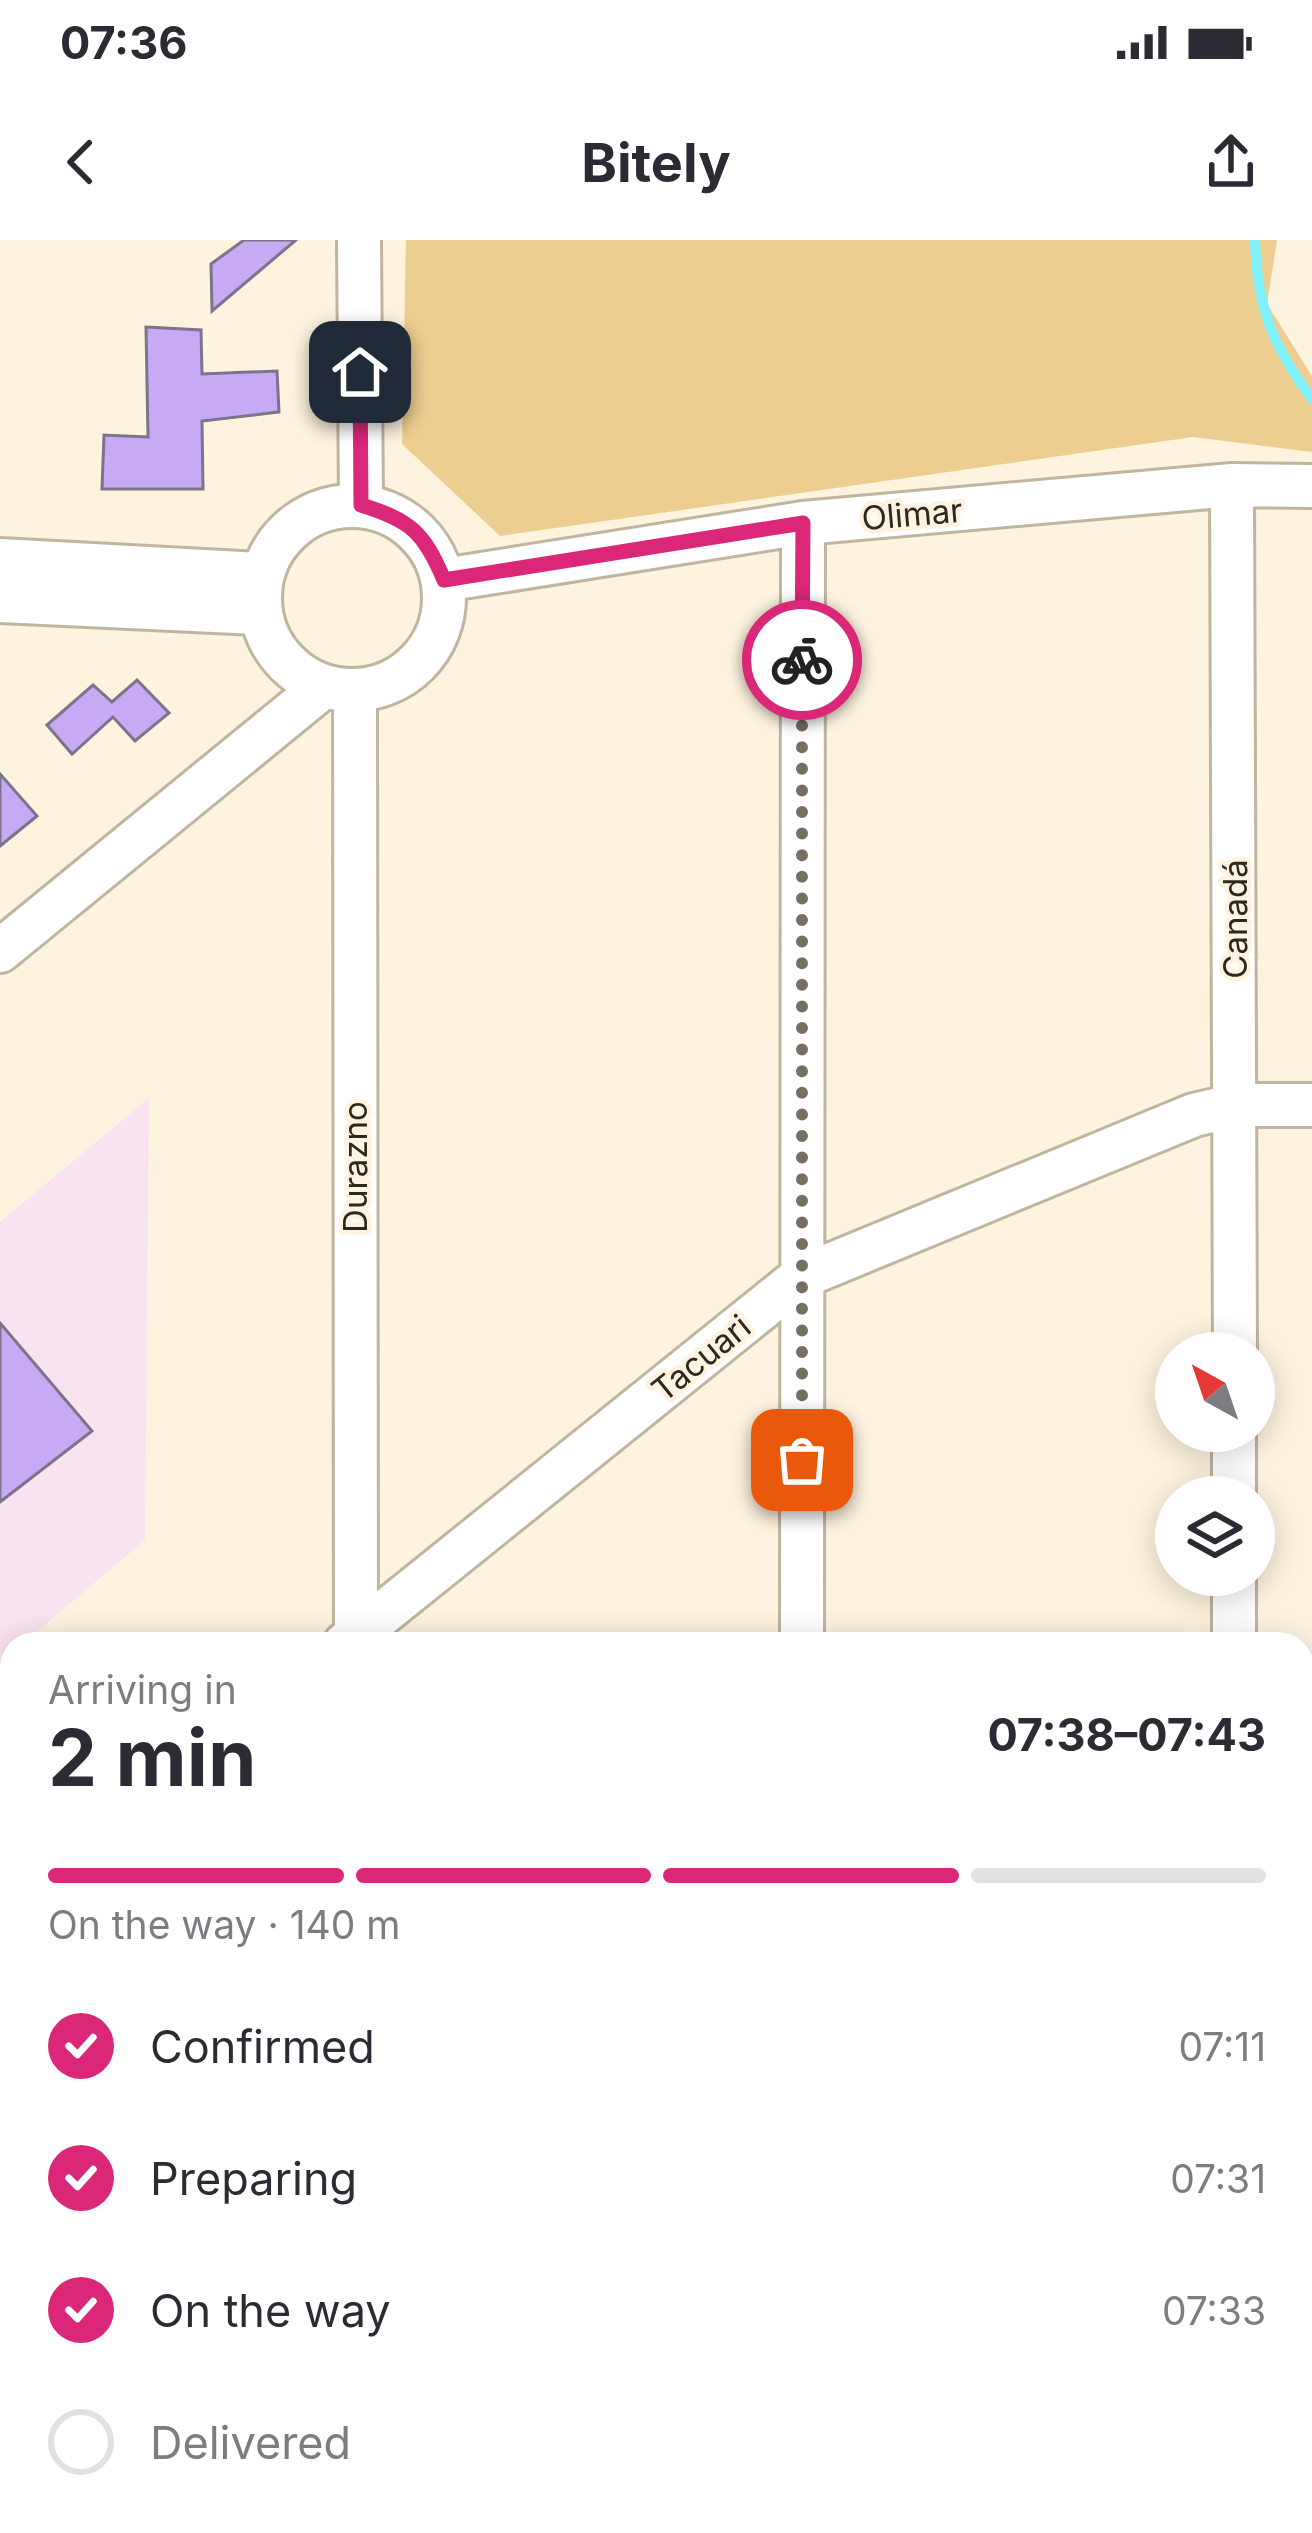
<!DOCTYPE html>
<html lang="en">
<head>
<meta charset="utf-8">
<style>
  :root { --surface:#fff; --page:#f7f7f7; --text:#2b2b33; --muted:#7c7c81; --line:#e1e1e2; --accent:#db2777 }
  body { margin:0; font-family:Inter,sans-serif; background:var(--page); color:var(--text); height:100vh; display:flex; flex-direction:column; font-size:45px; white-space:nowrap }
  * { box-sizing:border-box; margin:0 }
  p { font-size:39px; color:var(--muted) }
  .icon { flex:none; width:66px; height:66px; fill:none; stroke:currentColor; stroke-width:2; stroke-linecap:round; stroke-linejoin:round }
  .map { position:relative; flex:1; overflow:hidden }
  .sheet { position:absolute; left:0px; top:1392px; width:1314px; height:903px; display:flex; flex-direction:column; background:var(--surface); border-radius:36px 36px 0 0; box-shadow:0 6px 30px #0003 }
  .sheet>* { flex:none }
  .needle { width:78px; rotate:320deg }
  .buttons { position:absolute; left:1155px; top:1092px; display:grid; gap:24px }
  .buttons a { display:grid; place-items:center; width:120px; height:120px; border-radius:50%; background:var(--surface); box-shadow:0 6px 30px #0003; font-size:60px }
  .pin { position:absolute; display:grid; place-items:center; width:102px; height:102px; color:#fff; margin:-51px; border-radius:24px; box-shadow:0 6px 18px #0006 }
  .courier { position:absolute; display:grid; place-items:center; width:120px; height:120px; margin:-60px; border:9px solid #db2777; border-radius:50%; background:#fff; color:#222; box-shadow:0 3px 15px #0007 }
  .overview em { font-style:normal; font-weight:700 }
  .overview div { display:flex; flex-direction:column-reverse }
  .overview { display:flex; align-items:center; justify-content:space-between; height:204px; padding:0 48px }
  h1 { font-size:78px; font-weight:700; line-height:90px }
  .bar { display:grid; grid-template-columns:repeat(4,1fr); gap:18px 12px; align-content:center; height:144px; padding:0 48px }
  .bar i { height:15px; border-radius:9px; background:var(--line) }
  .bar .current { background:var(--accent) }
  .bar p { grid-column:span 4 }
  ol { padding:0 48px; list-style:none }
  li { display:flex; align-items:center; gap:36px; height:132px }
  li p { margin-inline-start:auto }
  li .icon { padding:12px; border-radius:50%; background:var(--accent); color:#fff; stroke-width:4 }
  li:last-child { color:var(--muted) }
  li i { width:66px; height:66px; border:6px solid var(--line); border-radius:50% }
  .status { display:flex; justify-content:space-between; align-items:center; height:84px; padding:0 60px; background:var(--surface); direction:ltr }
  .status svg { height:33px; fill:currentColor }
  header { display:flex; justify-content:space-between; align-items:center; height:156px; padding:0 48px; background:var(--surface); font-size:54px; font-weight:700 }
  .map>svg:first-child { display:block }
  .education { fill:#fae3f0 }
  .green { fill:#ecce90 }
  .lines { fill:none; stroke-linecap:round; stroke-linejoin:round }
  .stream { stroke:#7ef1ff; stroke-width:10 }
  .building { fill:#c6abf4; stroke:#7b748a; stroke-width:3 }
  .minor-casing { stroke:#c0b59d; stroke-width:48 }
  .tertiary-casing { stroke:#c0b59d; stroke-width:57 }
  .minor { stroke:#fff; stroke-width:42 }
  .tertiary { stroke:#fff; stroke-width:51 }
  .rail { stroke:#958d7e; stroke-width:9; stroke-dasharray:24 12; stroke-linecap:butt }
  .done { stroke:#766f62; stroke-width:12; stroke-dasharray:0 21.6 }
  .route { stroke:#db2777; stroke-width:15 }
  .labels { text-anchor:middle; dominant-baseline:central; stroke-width:9; stroke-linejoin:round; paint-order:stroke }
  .street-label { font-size:33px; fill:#2d281f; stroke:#fef3df }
</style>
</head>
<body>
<div class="status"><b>07:36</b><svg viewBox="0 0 49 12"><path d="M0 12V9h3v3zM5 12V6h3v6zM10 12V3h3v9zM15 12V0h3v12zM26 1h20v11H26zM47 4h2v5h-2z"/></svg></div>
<header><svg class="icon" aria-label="back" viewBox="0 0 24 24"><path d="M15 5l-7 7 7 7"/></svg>Bitely<svg class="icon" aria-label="share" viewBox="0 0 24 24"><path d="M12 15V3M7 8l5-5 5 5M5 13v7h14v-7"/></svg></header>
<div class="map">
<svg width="1312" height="2293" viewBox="0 0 1312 2293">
  <rect width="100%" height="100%" fill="#fef3df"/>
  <!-- education -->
  <path class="education" d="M 149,858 L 145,1300 L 22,1404 L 12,1404 L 5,1418 L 0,1412 L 0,982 Z"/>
  <!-- green -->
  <path class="green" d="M 406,0 L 1277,0 L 1267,64 L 1312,136 L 1312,212 L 1193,197 L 500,296 L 402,204 Z"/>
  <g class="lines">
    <!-- stream -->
    <path class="stream" d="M 1255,0 C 1257,67 1272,105 1312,159"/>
  </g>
  <!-- building -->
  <path class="building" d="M 244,0 L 296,0 L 212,71 L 211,24 Z
    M 146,87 L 201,90 L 202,134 L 277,131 L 279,172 L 202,181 L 203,249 L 102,249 L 104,195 L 148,197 Z
    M 137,440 L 169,473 L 135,501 L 113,477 L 72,514 L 47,485 L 93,445 L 112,462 Z
    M 0,534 L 37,576 L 0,606 Z
    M 0,1083 L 92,1191 L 0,1262 Z"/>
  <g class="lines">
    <defs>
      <path id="minor" d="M 359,0 L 361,265
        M 1232,245 L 1235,1113
        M260 358a92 92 0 1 1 184 0a92 92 0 1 1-184 0Z
        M 0,320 L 261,334
        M 444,340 L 803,283 L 1232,245 L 1312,246
        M 0,361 L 259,373
        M 355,451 L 356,1404
        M 0,711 L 323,447
        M 1234,1257 L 1234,1191
        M 345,1404 L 801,1037 L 1194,875 L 1236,865 L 1312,865
        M 802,1404 L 803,283
        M 1234,1404 L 1234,1335
        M 1302,1483 L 1312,1482
        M 0,1684 L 12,1674
        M 1302,2102 L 1312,2102
        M 1232,2283 L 1232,2293
        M 606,2293 L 618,2283"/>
      <path id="tertiary" d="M 0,1738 L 12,1752
        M 0,2264 L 12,2282
        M 453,2283 L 462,2293"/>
    </defs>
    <!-- minor casing -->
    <use href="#minor" class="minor-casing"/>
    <!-- tertiary casing -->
    <use href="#tertiary" class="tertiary-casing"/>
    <!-- minor -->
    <use href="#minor" class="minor"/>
    <!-- tertiary -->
    <use href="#tertiary" class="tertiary"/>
    <!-- rail -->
    <path class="rail" d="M 0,1901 L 12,1916
      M 0,1971 L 12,1986
      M 252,2283 L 260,2293
      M 314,2283 L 322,2293"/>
  </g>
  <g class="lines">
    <!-- done -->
    <path class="done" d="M 802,1220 L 802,420"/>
    <!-- route -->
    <path class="route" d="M 360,132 L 361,265 C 410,280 424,292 444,340 L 803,283 L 802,420"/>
  </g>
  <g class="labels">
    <!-- street labels -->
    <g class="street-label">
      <text transform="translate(912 274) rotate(-5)">Olimar</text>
      <text transform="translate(1235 679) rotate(-90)">Canadá</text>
      <text transform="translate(355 927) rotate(-90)">Durazno</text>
      <text transform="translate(701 1118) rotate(-39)">Tacuari</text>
    </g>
  </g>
</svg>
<div class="buttons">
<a><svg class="needle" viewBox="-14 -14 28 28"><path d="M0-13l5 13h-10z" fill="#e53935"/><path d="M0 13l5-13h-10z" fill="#7c7c81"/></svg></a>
<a><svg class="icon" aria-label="layers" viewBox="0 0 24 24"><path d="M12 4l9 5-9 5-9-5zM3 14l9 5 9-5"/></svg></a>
</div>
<div class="pin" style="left:802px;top:1220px;background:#ea580c"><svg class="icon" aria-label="bag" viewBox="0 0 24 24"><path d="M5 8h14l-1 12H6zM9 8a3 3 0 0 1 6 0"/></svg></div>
<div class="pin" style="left:360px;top:132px;background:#1f2937"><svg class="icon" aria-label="home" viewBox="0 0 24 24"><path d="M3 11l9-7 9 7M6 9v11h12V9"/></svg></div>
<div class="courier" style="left:802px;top:420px"><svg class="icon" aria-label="bike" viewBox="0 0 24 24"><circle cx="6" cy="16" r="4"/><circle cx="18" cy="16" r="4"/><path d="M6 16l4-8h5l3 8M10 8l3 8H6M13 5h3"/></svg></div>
<section class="sheet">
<div class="overview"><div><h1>2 min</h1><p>Arriving in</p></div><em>07:38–07:43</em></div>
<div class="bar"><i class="current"></i><i class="current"></i><i class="current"></i><i></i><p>On the way · 140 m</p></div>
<ol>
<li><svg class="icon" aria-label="check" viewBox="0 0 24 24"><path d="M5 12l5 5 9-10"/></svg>Confirmed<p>07:11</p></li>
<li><svg class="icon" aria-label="check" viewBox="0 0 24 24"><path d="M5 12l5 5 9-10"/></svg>Preparing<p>07:31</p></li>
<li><svg class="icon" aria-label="check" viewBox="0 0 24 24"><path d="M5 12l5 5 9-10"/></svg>On the way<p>07:33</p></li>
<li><i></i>Delivered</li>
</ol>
</section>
</div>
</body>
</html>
